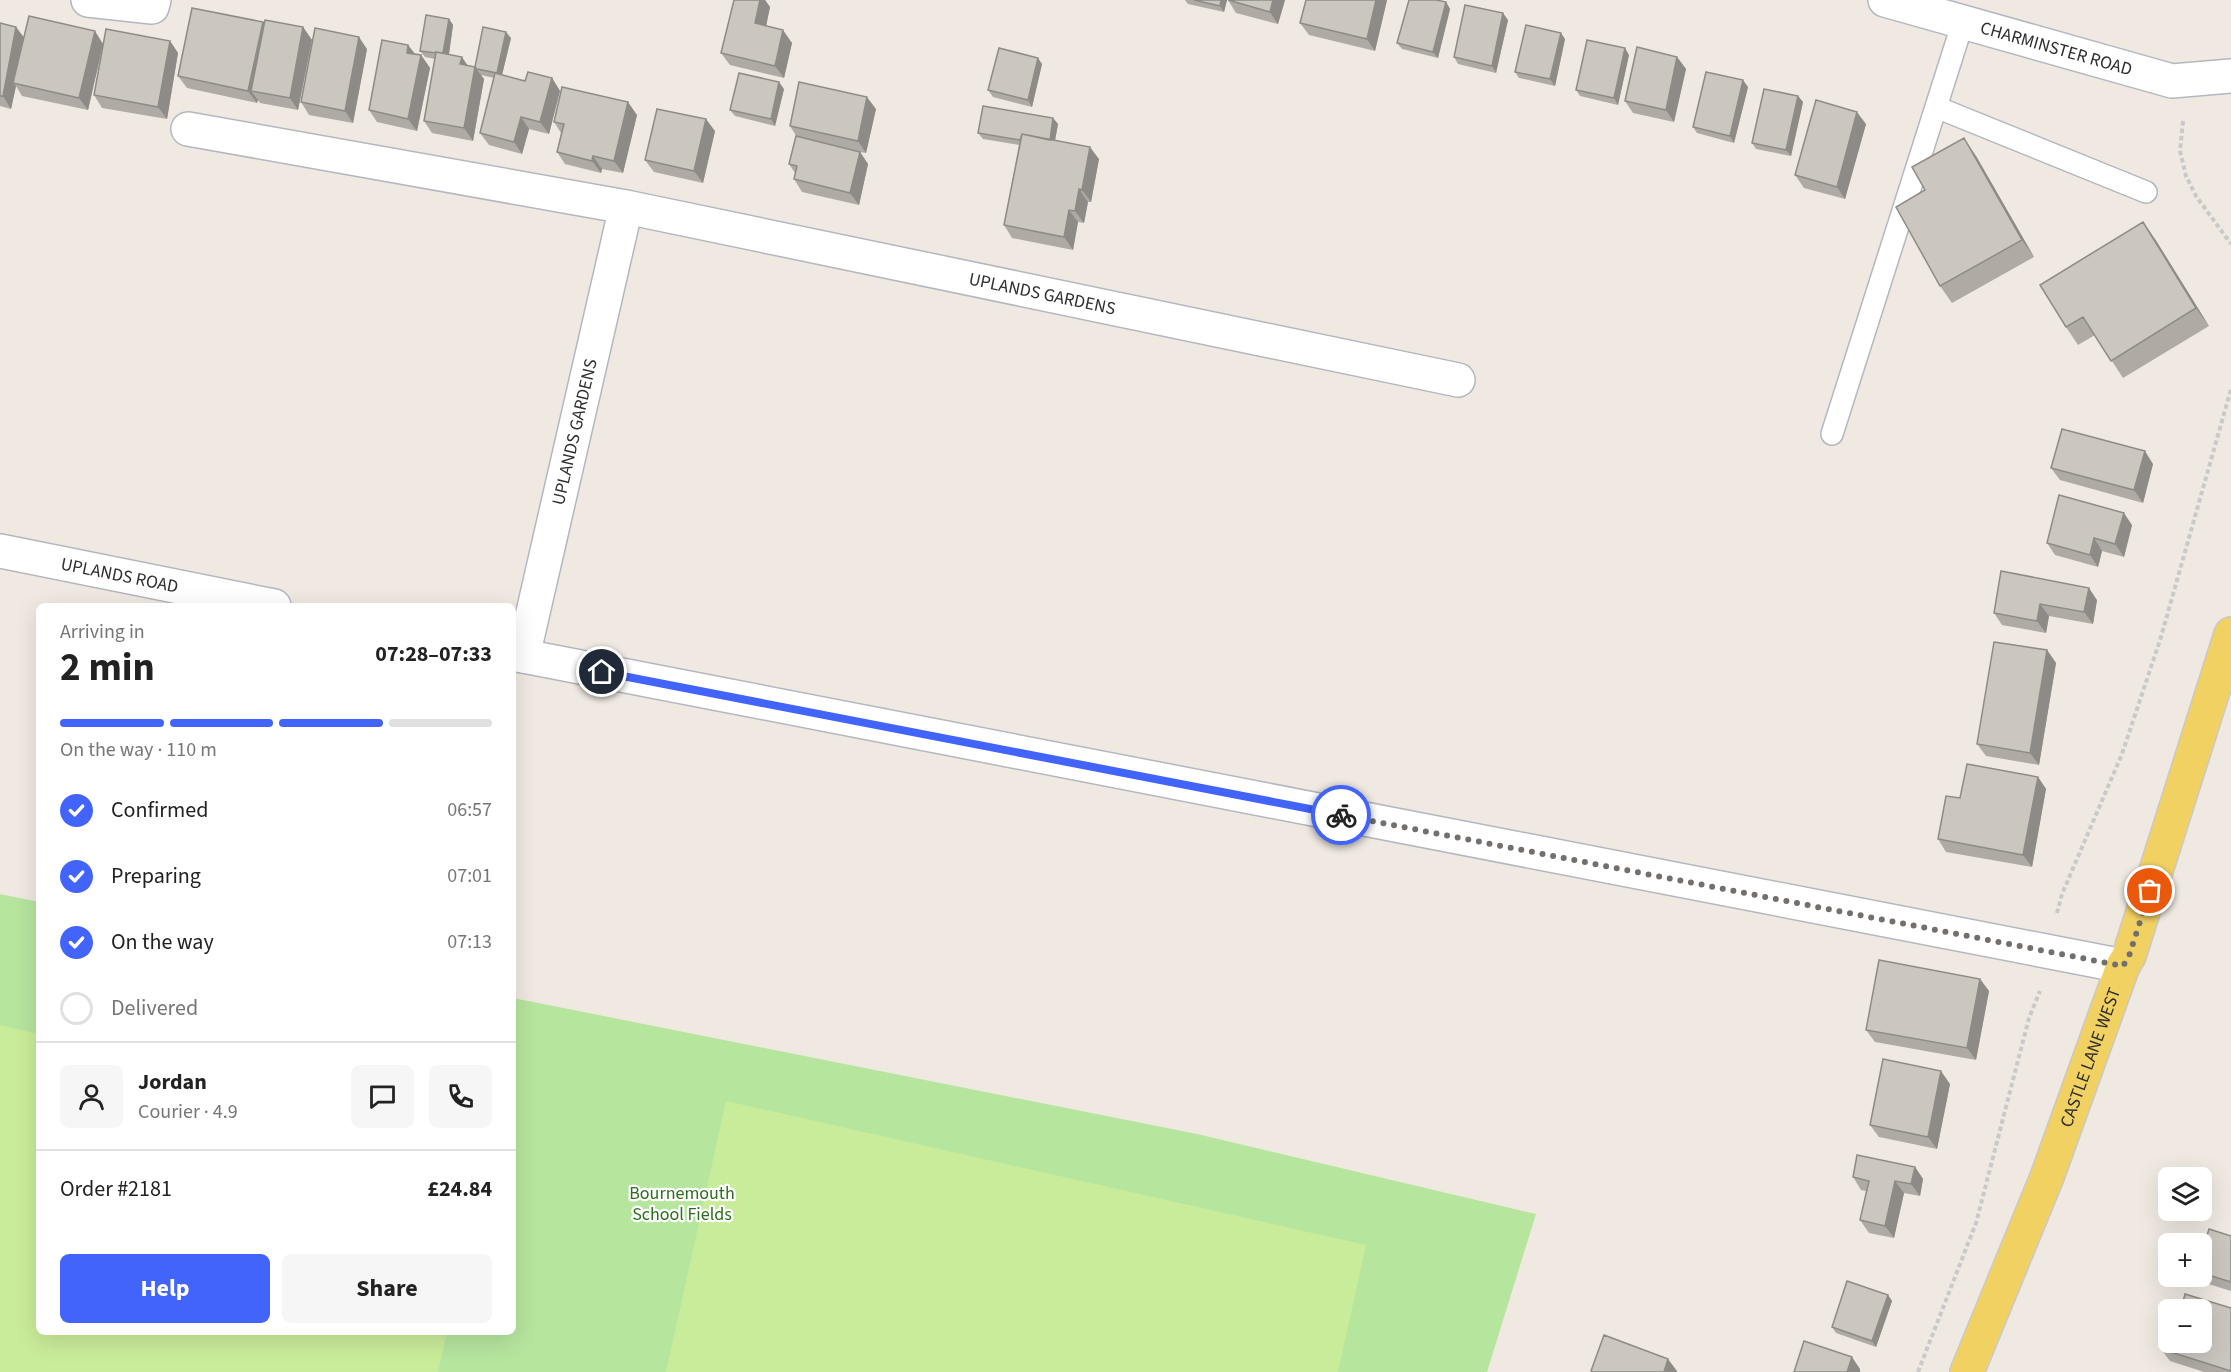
<!DOCTYPE html>
<html lang="en">
<head>
<meta charset="utf-8">
<style>
  :root { --surface:#fff; --page:#f6f6f6; --text:#222; --muted:#767676; --line:#e0e0e0; --accent:#4264fb }
  body { margin:0; font-family:"Source Sans 3",sans-serif; background:var(--page); color:var(--text); height:100vh; display:flex; flex-direction:column; font-size:22px; white-space:nowrap }
  * { box-sizing:border-box; margin:0 }
  p { font-size:20px; color:var(--muted) }
  .icon { flex:none; width:33px; height:33px; fill:none; stroke:currentColor; stroke-width:2; stroke-linecap:round; stroke-linejoin:round }
  .map { position:relative; flex:1; overflow:hidden }
  .drawer { position:absolute; left:36px; top:603px; width:480px; height:732px; display:flex; flex-direction:column; background:var(--surface); border-radius:9px; box-shadow:0 6px 24px #0002 }
  .drawer>* { flex:none }
  .buttons { position:absolute; left:2158px; top:1167px; display:grid; gap:12px }
  .buttons a { display:grid; place-items:center; width:54px; height:54px; border-radius:9px; background:var(--surface); box-shadow:0 6px 24px #0002; font-size:30px }
  .pin { position:absolute; display:grid; place-items:center; width:51px; height:51px; color:#fff; margin:-26px; border:3px solid #fff; border-radius:50%; box-shadow:0 2px 6px #0007 }
  .courier { position:absolute; display:grid; place-items:center; width:60px; height:60px; margin:-30px; border:4px solid #4264fb; border-radius:50%; background:#fff; color:#222; box-shadow:0 2px 8px #0007 }
  .overview em { font-style:normal; font-weight:700 }
  .overview div { display:flex; flex-direction:column-reverse }
  .overview { display:flex; align-items:center; justify-content:space-between; height:102px; padding:0 24px }
  h1 { font-size:39px; font-weight:700; line-height:45px }
  .bar { display:grid; grid-template-columns:repeat(4,1fr); gap:9px 6px; align-content:center; height:72px; padding:0 24px }
  .bar i { height:8px; border-radius:4px; background:var(--line) }
  .bar .selected { background:var(--accent) }
  .bar p { grid-column:span 4 }
  .line { display:flex; align-items:center; gap:15px; padding:0 24px; border-top:2px solid var(--line) }
  .line div { flex:1 }
  .round { display:grid; place-items:center; flex:none; width:63px; height:63px; border-radius:9px; background:var(--page) }
  ol { padding:0 24px; list-style:none }
  li { display:flex; align-items:center; gap:18px; height:66px }
  li p { margin-inline-start:auto }
  li .icon { padding:6px; border-radius:50%; background:var(--accent); color:#fff; stroke-width:4 }
  li:last-child { color:var(--muted) }
  li i { width:33px; height:33px; border:3px solid var(--line); border-radius:50% }
  .action { display:flex; gap:12px; margin-top:auto; padding:12px 24px }
  .action a { flex:1; height:69px; border-radius:9px; background:var(--accent); color:#fff; font-size:24px; font-weight:700; line-height:69px; text-align:center }
  .action a+a { background:var(--page); color:var(--text) }
  .map>svg:first-child { display:block }
  .green { fill:#b6e59e }
  .pitch { fill:#c9ec9a }
  .lines { fill:none; stroke-linecap:round; stroke-linejoin:round }
  .service-casing { stroke:#b4b7c1; stroke-width:24 }
  .minor-casing { stroke:#b4b7c1; stroke-width:36 }
  .secondary-casing { stroke:#b4b7c1; stroke-width:36 }
  .primary-casing { stroke:#c9c9c9; stroke-width:36 }
  .path { stroke:#c9c9c9; stroke-width:4; stroke-dasharray:4.5 3; stroke-linecap:butt }
  .service { stroke:#fff; stroke-width:21 }
  .minor { stroke:#fff; stroke-width:33 }
  .secondary { stroke:#fff; stroke-width:33 }
  .primary { stroke:#f2d163; stroke-width:33 }
  .wall { fill:#afaba4 }
  .shaded-wall { fill:#8e8b86 }
  .building { fill:#cbc7bf; stroke:#8e8b86; stroke-width:1.5 }
  .done { stroke:#726f6d; stroke-width:6; stroke-dasharray:0 10.8 }
  .route { stroke:#4264fb; stroke-width:8 }
  .labels { text-anchor:middle; dominant-baseline:central; stroke-width:4.5; stroke-linejoin:round; paint-order:stroke }
  .street-label { font-size:18px; fill:#2e2e2e; stroke:#fff }
  .park-label { font-size:18px; fill:#2c6e1b; stroke:#fff }
</style>
</head>
<body>
<div class="map">
<svg width="2231" height="1372" viewBox="0 0 2231 1372">
  <rect width="100%" height="100%" fill="#efe9e1"/>
  <!-- green -->
  <path class="green" d="M 0,894 L 39,902 L 39,1332 L 513,1332 L 513,998 L 1197,1134 L 1536,1214 L 1487,1372 L 0,1372 Z"/>
  <!-- pitch -->
  <path class="pitch" d="M 0,1025 L 39,1034 L 39,1332 L 447,1332 L 438,1372 L 0,1372 Z
    M 726,1101 L 1366,1245 L 1338,1372 L 666,1372 Z"/>
  <g class="lines">
    <defs>
      <path id="service" d="M 1936,107 L 2146,192
        M 1832,434 L 1963,22"/>
      <g id="minor">
        <path d="M 88,0 L 152,7 L 154,0"/>
        <path id="s1" d="M 188,129 L 626,207 L 1458,380"/>
        <path id="s2" d="M 0,551 L 274,606"/>
        <path d="M 513,654 L 2123,966"/>
        <path id="s3" d="M 523,656 L 626,207"/>
      </g>
      <g id="secondary">
        <path id="s4" d="M 1885,0 L 2172,81 L 2231,76"/>
      </g>
      <g id="primary">
        <path id="s5" d="M 1967,1372 L 2047,1177 L 2123,966 L 2129,956 L 2231,634"/>
      </g>
    </defs>
    <!-- service casing -->
    <use href="#service" class="service-casing"/>
    <!-- minor casing -->
    <use href="#minor" class="minor-casing"/>
    <!-- secondary casing -->
    <use href="#secondary" class="secondary-casing"/>
    <!-- primary casing -->
    <use href="#primary" class="primary-casing"/>
    <!-- path -->
    <path class="path" d="M 2183,121 L 2180,151 L 2186,176 L 2196,196 L 2231,244
      M 2057,913 L 2062,894 L 2122,754 L 2161,637 L 2231,389
      M 1918,1372 L 1976,1223 L 2029,1018 L 2040,991"/>
    <!-- service -->
    <use href="#service" class="service"/>
    <!-- minor -->
    <use href="#minor" class="minor"/>
    <!-- secondary -->
    <use href="#secondary" class="secondary"/>
    <!-- primary -->
    <use href="#primary" class="primary"/>
  </g>
  <!-- wall -->
  <path class="wall" d="M 734,0 L 765,0 L 770,7 L 766,26 L 792,43 L 784,78 L 730,65 L 721,53 Z
    M 1185,0 L 1227,0 L 1224,12 L 1188,4 Z
    M 1228,0 L 1285,0 L 1278,24 L 1236,13 Z
    M 1387,0 L 1375,51 L 1309,35 L 1300,23 Z
    M 1446,2 L 1450,9 L 1438,58 L 1402,49 L 1397,43 Z
    M 449,19 L 453,25 L 449,54 L 468,65 L 475,67 L 511,38 L 502,75 L 525,81 L 552,78 L 560,91 L 549,134 L 529,129 L 522,154 L 489,145 L 480,133 L 494,78 L 481,75 L 484,79 L 473,141 L 432,133 L 424,121 L 435,59 L 425,57 L 420,51 Z
    M 1508,20 L 1496,73 L 1458,64 L 1454,57 Z
    M 263,22 L 264,24 L 303,27 L 312,40 L 298,110 L 260,103 L 258,100 L 257,103 L 187,88 L 178,76 Z
    M 0,23 L 16,27 L 24,38 L 103,43 L 170,41 L 178,53 L 167,119 L 102,108 L 94,95 L 102,50 L 88,110 L 22,96 L 16,86 L 11,109 L 0,106 Z
    M 1565,39 L 1555,86 L 1519,78 L 1515,72 Z
    M 408,45 L 415,54 L 421,55 L 430,68 L 417,131 L 377,122 L 369,110 Z
    M 367,49 L 353,123 L 309,115 L 301,102 Z
    M 1629,55 L 1618,105 L 1580,96 L 1576,90 Z
    M 1677,57 L 1686,69 L 1674,122 L 1633,113 L 1625,101 Z
    M 1042,64 L 1032,107 L 993,97 L 988,90 Z
    M 1748,87 L 1734,143 L 1697,133 L 1693,127 Z
    M 784,89 L 775,126 L 735,116 L 730,110 Z
    M 1798,96 L 1803,102 L 1791,156 L 1756,149 L 1752,143 Z
    M 876,109 L 866,153 L 860,152 L 868,164 L 859,205 L 802,192 L 794,179 L 795,173 L 789,164 L 797,137 L 790,126 Z
    M 637,115 L 623,173 L 602,169 L 601,173 L 565,164 L 557,152 L 561,133 L 554,122 Z
    M 1053,118 L 1058,124 L 1055,141 L 1099,159 L 1091,202 L 1088,202 L 1084,223 L 1078,222 L 1073,250 L 1012,238 L 1004,225 L 1019,145 L 983,139 L 978,133 Z
    M 1866,124 L 1845,199 L 1804,188 L 1795,175 Z
    M 715,131 L 703,183 L 654,172 L 645,160 Z
    M 1976,156 L 2034,257 L 1952,303 L 1940,286 L 1925,190 Z
    M 2155,239 L 2209,326 L 2123,378 L 2095,335 L 2078,345 L 2066,327 Z
    M 2153,464 L 2143,503 L 2060,480 L 2051,468 Z
    M 2132,525 L 2124,557 L 2102,551 L 2098,567 L 2055,555 L 2047,543 Z
    M 2001,571 L 2097,600 L 2093,624 L 2049,616 L 2046,633 L 2002,625 L 1994,613 Z
    M 2047,650 L 2056,663 L 2039,765 L 1986,756 L 1977,744 Z
    M 2038,777 L 2046,789 L 2032,867 L 1946,852 L 1938,839 L 1960,798 Z
    M 1980,979 L 1989,991 L 1976,1060 L 1875,1042 L 1866,1030 Z
    M 1950,1084 L 1937,1149 L 1879,1137 L 1870,1125 Z
    M 1915,1167 L 1923,1179 L 1920,1196 L 1904,1193 L 1894,1238 L 1869,1233 L 1860,1220 L 1866,1191 L 1861,1190 L 1853,1177 Z
    M 2231,1236 L 2231,1291 L 2205,1283 L 2200,1276 L 2202,1276 L 2202,1251 Z
    M 1888,1295 L 1892,1301 L 1876,1347 L 1836,1333 L 1832,1327 Z
    M 2231,1308 L 2231,1372 L 2204,1372 L 2170,1361 L 2161,1349 L 2169,1342 Z"/>
  <!-- shaded-wall -->
  <path class="shaded-wall" d="M 760,0 L 765,0 L 770,7 L 764,36 L 755,23 Z
    M 1221,0 L 1227,0 L 1224,12 L 1220,6 Z
    M 1273,0 L 1285,0 L 1278,24 L 1270,12 Z
    M 1376,0 L 1387,0 L 1375,51 L 1367,39 Z
    M 1446,2 L 1450,9 L 1438,58 L 1433,52 Z
    M 1503,13 L 1508,20 L 1496,73 L 1492,66 Z
    M 449,19 L 453,25 L 448,61 L 443,55 Z
    M 263,22 L 271,34 L 251,91 L 258,100 L 257,103 L 248,91 Z
    M 16,27 L 25,39 L 13,83 L 16,86 L 11,109 L 3,96 Z
    M 303,27 L 312,40 L 298,110 L 290,98 Z
    M 783,30 L 792,43 L 784,78 L 775,66 Z
    M 95,31 L 103,44 L 88,110 L 79,98 Z
    M 506,32 L 511,38 L 501,79 L 497,73 Z
    M 1561,33 L 1565,39 L 1555,86 L 1550,79 Z
    M 359,37 L 367,49 L 353,123 L 345,111 Z
    M 170,41 L 178,53 L 167,119 L 158,107 Z
    M 408,45 L 417,57 L 407,53 Z
    M 1625,48 L 1629,55 L 1618,105 L 1614,98 Z
    M 421,55 L 430,68 L 417,131 L 408,119 Z
    M 462,57 L 470,69 L 460,64 Z
    M 1677,57 L 1686,69 L 1674,122 L 1666,110 Z
    M 1038,58 L 1042,64 L 1032,107 L 1028,100 Z
    M 475,67 L 484,79 L 473,141 L 464,128 Z
    M 552,78 L 560,91 L 549,134 L 540,122 Z
    M 1743,80 L 1748,87 L 1734,143 L 1730,136 Z
    M 779,82 L 784,89 L 775,126 L 771,119 Z
    M 1798,96 L 1803,102 L 1791,156 L 1786,150 Z
    M 867,97 L 876,109 L 866,153 L 858,141 Z
    M 628,102 L 637,115 L 623,173 L 614,161 Z
    M 1857,112 L 1866,124 L 1845,199 L 1837,187 Z
    M 521,117 L 529,129 L 522,154 L 514,142 Z
    M 1053,118 L 1058,124 L 1053,151 L 1049,145 Z
    M 706,119 L 715,131 L 703,183 L 694,171 Z
    M 1964,138 L 1976,156 L 2034,257 L 2022,240 Z
    M 1090,147 L 1099,159 L 1091,202 L 1082,190 Z
    M 860,152 L 868,164 L 859,205 L 850,193 Z
    M 593,156 L 602,169 L 601,173 L 592,161 Z
    M 1079,189 L 1088,202 L 1084,223 L 1075,211 Z
    M 1069,210 L 1078,222 L 1073,250 L 1064,237 Z
    M 2143,222 L 2155,239 L 2209,326 L 2196,308 Z
    M 2145,451 L 2153,464 L 2143,503 L 2134,490 Z
    M 2124,513 L 2132,525 L 2124,557 L 2115,544 Z
    M 2094,538 L 2102,551 L 2098,567 L 2090,555 Z
    M 2089,588 L 2097,600 L 2093,624 L 2084,612 Z
    M 2040,604 L 2049,616 L 2046,633 L 2037,621 Z
    M 2047,650 L 2056,663 L 2039,765 L 2030,753 Z
    M 2038,777 L 2046,789 L 2032,867 L 2023,855 Z
    M 1980,979 L 1989,991 L 1976,1060 L 1967,1048 Z
    M 1941,1071 L 1950,1084 L 1937,1149 L 1928,1137 Z
    M 1915,1167 L 1923,1179 L 1920,1196 L 1911,1184 Z
    M 1895,1181 L 1904,1193 L 1894,1238 L 1885,1226 Z
    M 1888,1295 L 1892,1301 L 1876,1347 L 1872,1341 Z
    M 1852,1357 L 1860,1369 L 1860,1372 L 1847,1372 Z
    M 1668,1359 L 1677,1371 L 1677,1372 L 1664,1372 Z"/>
  <!-- building -->
  <path class="building" d="M 734,0 L 760,0 L 755,23 L 783,30 L 775,66 L 721,53 Z
    M 1194,0 L 1221,0 L 1220,6 Z
    M 1228,0 L 1273,0 L 1270,12 Z
    M 1306,0 L 1376,0 L 1367,39 L 1300,23 Z
    M 1409,0 L 1436,0 L 1446,2 L 1433,52 L 1397,43 Z
    M 1465,5 L 1503,13 L 1492,66 L 1454,57 Z
    M 192,8 L 263,22 L 248,91 L 178,76 Z
    M 426,15 L 449,19 L 443,53 L 436,52 L 436,53 L 420,51 Z
    M 29,16 L 95,31 L 79,98 L 13,83 Z
    M 265,20 L 303,27 L 290,98 L 251,91 Z
    M 0,23 L 16,27 L 3,96 L 0,96 Z
    M 1526,25 L 1561,33 L 1550,79 L 1515,72 Z
    M 483,27 L 506,32 L 497,73 L 477,69 L 475,67 Z
    M 315,28 L 359,37 L 345,111 L 301,102 Z
    M 106,29 L 170,41 L 158,107 L 94,95 Z
    M 382,40 L 408,45 L 407,53 L 421,55 L 408,119 L 369,110 Z
    M 1587,40 L 1625,48 L 1614,98 L 1576,90 Z
    M 1637,47 L 1677,57 L 1666,110 L 1625,101 Z
    M 999,48 L 1038,58 L 1028,100 L 988,90 Z
    M 436,52 L 462,57 L 460,64 L 475,67 L 464,128 L 424,121 Z
    M 528,72 L 552,78 L 540,122 L 521,117 L 514,142 L 480,133 L 495,73 L 525,81 Z
    M 1706,72 L 1743,80 L 1730,136 L 1693,127 Z
    M 739,73 L 779,82 L 771,119 L 730,110 Z
    M 799,82 L 867,97 L 858,141 L 790,126 Z
    M 562,87 L 628,102 L 614,161 L 593,156 L 592,161 L 557,152 L 564,124 L 554,122 Z
    M 1764,89 L 1798,96 L 1786,150 L 1752,143 Z
    M 1816,100 L 1857,112 L 1837,187 L 1795,175 Z
    M 983,106 L 1053,118 L 1050,140 L 1022,134 L 1020,140 L 978,133 Z
    M 657,109 L 706,119 L 694,171 L 645,160 Z
    M 1022,134 L 1090,147 L 1082,190 L 1079,189 L 1075,211 L 1069,210 L 1064,237 L 1004,225 Z
    M 796,136 L 860,152 L 850,193 L 794,179 L 797,166 L 789,164 Z
    M 1964,138 L 2022,240 L 1940,286 L 1896,207 L 1925,190 L 1912,167 Z
    M 2143,222 L 2196,308 L 2111,361 L 2083,317 L 2066,327 L 2040,285 Z
    M 2062,429 L 2145,451 L 2134,490 L 2051,468 Z
    M 2059,495 L 2124,513 L 2115,544 L 2094,538 L 2090,555 L 2047,543 Z
    M 2001,571 L 2089,588 L 2084,612 L 2040,604 L 2037,621 L 1994,613 Z
    M 1994,642 L 2047,650 L 2030,753 L 1977,744 Z
    M 1967,764 L 2038,777 L 2023,855 L 1938,839 L 1946,796 L 1960,798 Z
    M 1879,960 L 1980,979 L 1967,1048 L 1866,1030 Z
    M 1883,1059 L 1941,1071 L 1928,1137 L 1870,1125 Z
    M 1857,1155 L 1915,1167 L 1911,1184 L 1895,1181 L 1885,1226 L 1860,1220 L 1869,1181 L 1853,1177 Z
    M 2209,1229 L 2231,1236 L 2231,1282 L 2202,1273 L 2202,1251 Z
    M 1847,1281 L 1888,1295 L 1872,1341 L 1832,1327 Z
    M 2185,1294 L 2231,1308 L 2231,1371 L 2161,1349 L 2167,1327 L 2169,1328 L 2169,1342 L 2202,1342 L 2202,1310 L 2181,1310 Z
    M 1604,1335 L 1668,1359 L 1664,1372 L 1593,1372 L 1591,1371 Z
    M 1804,1341 L 1852,1357 L 1847,1372 L 1794,1372 Z"/>
  <g class="lines">
    <!-- done -->
    <path class="done" d="M 1341,815 L 2123,966 L 2129,956 L 2150,891"/>
    <!-- route -->
    <path class="route" d="M 602,672 L 1341,815"/>
  </g>
  <g class="labels">
    <!-- street labels -->
    <g class="street-label">
      <text stroke="none"><textPath href="#s4" startOffset="178">CHARMINSTER ROAD</textPath></text>
      <text stroke="none"><textPath href="#s1" startOffset="870">UPLANDS GARDENS</textPath></text>
      <text stroke="none"><textPath href="#s3" startOffset="230">UPLANDS GARDENS</textPath></text>
      <text stroke="none"><textPath href="#s2" startOffset="122">UPLANDS ROAD</textPath></text>
      <text stroke="none"><textPath href="#s5" startOffset="338">CASTLE LANE WEST</textPath></text>
    </g>
    <!-- park labels -->
    <g class="park-label">
      <text x="682" y="1193">Bournemouth<tspan x="682" dy="21">School Fields</tspan></text>
    </g>
  </g>
</svg>
<div class="buttons">
<a><svg class="icon" aria-label="layers" viewBox="0 0 24 24"><path d="M12 4l9 5-9 5-9-5zM3 14l9 5 9-5"/></svg></a>
<a>+</a>
<a>−</a>
</div>
<div class="pin" style="left:2150px;top:891px;background:#ea580c"><svg class="icon" aria-label="bag" viewBox="0 0 24 24"><path d="M5 8h14l-1 12H6zM9 8a3 3 0 0 1 6 0"/></svg></div>
<div class="pin" style="left:602px;top:672px;background:#1f2937"><svg class="icon" aria-label="home" viewBox="0 0 24 24"><path d="M3 11l9-7 9 7M6 9v11h12V9"/></svg></div>
<div class="courier" style="left:1341px;top:815px"><svg class="icon" aria-label="bike" viewBox="0 0 24 24"><circle cx="6" cy="16" r="4"/><circle cx="18" cy="16" r="4"/><path d="M6 16l4-8h5l3 8M10 8l3 8H6M13 5h3"/></svg></div>
<section class="drawer">
<div class="overview"><div><h1>2 min</h1><p>Arriving in</p></div><em>07:28–07:33</em></div>
<div class="bar"><i class="selected"></i><i class="selected"></i><i class="selected"></i><i></i><p>On the way · 110 m</p></div>
<ol>
<li><svg class="icon" aria-label="check" viewBox="0 0 24 24"><path d="M5 12l5 5 9-10"/></svg>Confirmed<p>06:57</p></li>
<li><svg class="icon" aria-label="check" viewBox="0 0 24 24"><path d="M5 12l5 5 9-10"/></svg>Preparing<p>07:01</p></li>
<li><svg class="icon" aria-label="check" viewBox="0 0 24 24"><path d="M5 12l5 5 9-10"/></svg>On the way<p>07:13</p></li>
<li><i></i>Delivered</li>
</ol>
<div class="line" style="height:108px"><a class="round"><svg class="icon" aria-label="person" viewBox="0 0 24 24"><circle cx="12" cy="8" r="4"/><path d="M4 21q1-7 8-7t8 7"/></svg></a><div><b>Jordan</b><p>Courier · 4.9</p></div><a class="round"><svg class="icon" aria-label="chat" viewBox="0 0 24 24"><path d="M4 5h16v11H9l-5 4z"/></svg></a><a class="round"><svg class="icon" aria-label="phone" viewBox="0 0 24 24"><path d="M5 4h4l2 5-3 2q2 4 5 5l2-3 5 2v4C11 20 4 13 5 4z"/></svg></a></div>
<div class="line" style="height:78px"><div>Order #2181</div><b>£24.84</b></div>
<div class="action"><a>Help</a><a>Share</a></div>
</section>
</div>
</body>
</html>
